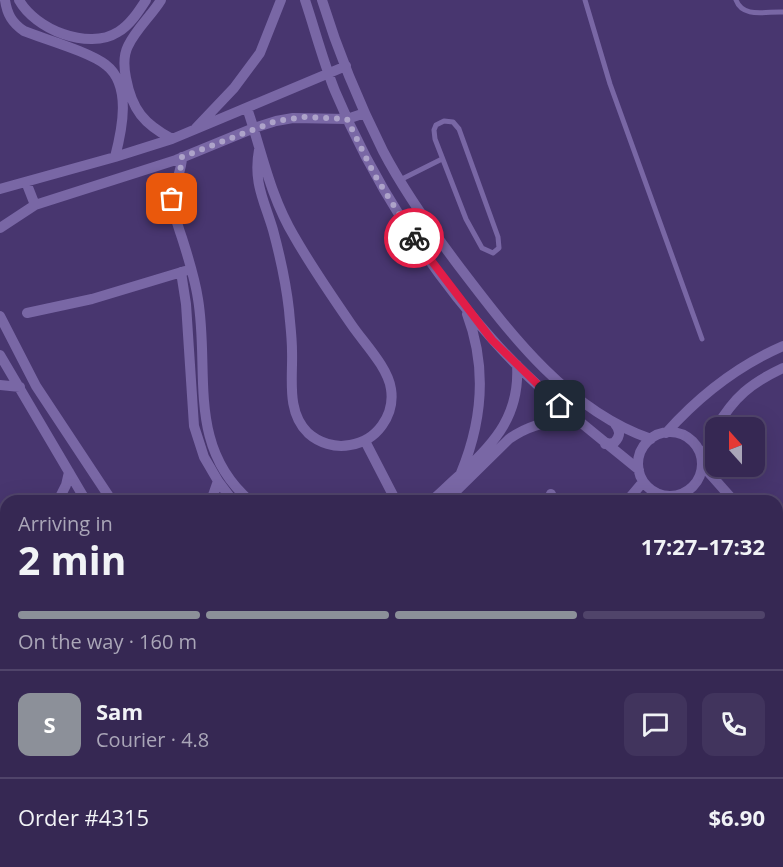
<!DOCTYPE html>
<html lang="en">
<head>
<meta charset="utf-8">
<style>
  :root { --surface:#362853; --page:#41345d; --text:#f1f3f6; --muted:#aaa6b8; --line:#50446a; --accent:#8c9099 }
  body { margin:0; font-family:"Open Sans",sans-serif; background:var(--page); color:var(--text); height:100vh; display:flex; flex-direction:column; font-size:22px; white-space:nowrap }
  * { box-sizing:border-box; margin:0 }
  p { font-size:20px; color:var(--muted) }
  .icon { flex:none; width:33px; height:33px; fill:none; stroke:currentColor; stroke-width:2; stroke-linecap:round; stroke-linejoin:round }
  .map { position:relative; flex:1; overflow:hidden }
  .drawer { position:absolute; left:0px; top:495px; width:783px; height:372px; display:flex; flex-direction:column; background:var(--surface); border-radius:18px 18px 0 0; box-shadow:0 6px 24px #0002,0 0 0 2px var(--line) }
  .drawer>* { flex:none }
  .needle { width:39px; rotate:339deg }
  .fabs { position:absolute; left:705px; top:417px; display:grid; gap:12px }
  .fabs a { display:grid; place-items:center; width:60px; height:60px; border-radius:12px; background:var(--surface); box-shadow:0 6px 24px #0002,0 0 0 2px var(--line); font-size:30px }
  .pin { position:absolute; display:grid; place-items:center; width:51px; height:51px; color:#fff; margin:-26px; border-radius:12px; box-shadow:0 3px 9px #0006 }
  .courier { position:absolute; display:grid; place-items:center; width:60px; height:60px; margin:-30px; border:4px solid #e11d48; border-radius:50%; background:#fff; color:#222; box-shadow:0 2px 8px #0007 }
  .overview em { font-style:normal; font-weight:700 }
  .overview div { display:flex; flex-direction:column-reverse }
  .overview { display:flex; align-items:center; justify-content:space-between; height:102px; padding:0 18px }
  h1 { font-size:39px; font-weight:700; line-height:45px }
  .bar { display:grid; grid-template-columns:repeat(4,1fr); gap:9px 6px; align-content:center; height:72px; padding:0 18px }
  .bar i { height:8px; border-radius:4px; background:var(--line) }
  .bar .active { background:var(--accent) }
  .bar p { grid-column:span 4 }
  .line { display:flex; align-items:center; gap:15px; padding:0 18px; border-top:2px solid var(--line) }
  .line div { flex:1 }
  .round { display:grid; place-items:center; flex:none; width:63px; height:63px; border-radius:12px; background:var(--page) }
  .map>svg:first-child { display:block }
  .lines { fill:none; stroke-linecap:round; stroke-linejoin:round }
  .service { stroke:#7967a5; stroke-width:5 }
  .minor { stroke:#7967a5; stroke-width:10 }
  .done { stroke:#ada3c9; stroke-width:6; stroke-dasharray:0 10.8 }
  .route { stroke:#e11d48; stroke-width:8 }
</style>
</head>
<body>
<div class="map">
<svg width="783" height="867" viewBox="0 0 783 867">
  <rect width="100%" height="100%" fill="#48366f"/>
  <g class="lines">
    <!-- service -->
    <path class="service" d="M 585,0 L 610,84 L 702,339
      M 736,0 C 743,19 767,11 783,12
      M 444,121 L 453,122 L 459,129 L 498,237 L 499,248 L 493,253 L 482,248 L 466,219 L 435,139 L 434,130 L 436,125 Z
      M 400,180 L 442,159"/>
    <!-- minor -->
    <path class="minor" d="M 5,0 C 7,14 12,23 24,31 C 44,39 90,52 106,65 C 132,85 122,130 115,157
      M 19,0 C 35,29 88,51 118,32 C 130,25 139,11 146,0
      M 161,0 C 151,16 136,29 128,46 C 123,56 124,68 126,78 C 132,110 144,124 172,139
      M 305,0 C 315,30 323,61 335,91 C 372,180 428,268 493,340 C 536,389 588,428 639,470
      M 322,0 C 338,52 359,103 383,151 C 405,193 433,232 461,269 C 512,336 569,411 651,439
      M 247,108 C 262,152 270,196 294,236 C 311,266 331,295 351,324 C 363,342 388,367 391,389 C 395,415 377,441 350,445 C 335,448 319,443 308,433 C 286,412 293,378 292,351 C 292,337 290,323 289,310 C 286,283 280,256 273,230 C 264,200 253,182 259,150
      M 196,128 L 234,88 L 260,53 L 281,0
      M 182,157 C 182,173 172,185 173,201 C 173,215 179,228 183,241 C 189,260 195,279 198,299 C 210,371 186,446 250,501
      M 26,182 L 35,205
      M 0,189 L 115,157 L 172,139 L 346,66
      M 0,228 L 35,205 L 176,160 L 254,128 L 276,121 L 293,118 L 347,119 L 365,113
      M 181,272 L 186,304 L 194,426 L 204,457 L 218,481 L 233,501
      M 27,313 L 92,299 L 185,271
      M 0,316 L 36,386 L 112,501
      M 0,355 L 86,501
      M 0,385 L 20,387
      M 716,428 C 734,397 751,383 783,368
      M638 464a32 32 0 1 1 64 0a32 32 0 1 1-64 0Z
      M 666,433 C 699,396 737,366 783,346
      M 365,441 L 396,501
      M 605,444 L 614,443 C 620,437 621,431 615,424
      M 702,459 L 716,429
      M 702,465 L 734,501
      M 461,473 C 482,422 487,367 467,314
      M 58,501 L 66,485 L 69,472
      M 211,501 L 218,481
      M 431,501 C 442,492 451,482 462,473 C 496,442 520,414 517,365
      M 446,501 L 509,439 C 530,424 553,419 578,422
      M 548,501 L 551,494
      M 627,501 L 643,482
      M 777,532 L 783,536
      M 0,540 L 6,537
      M 0,554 L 6,551
      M 777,558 L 783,561
      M 777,767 L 783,770
      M 777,785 L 783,788
      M 777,854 L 783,840
      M 122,861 L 122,867
      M 138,861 L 138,867
      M 304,861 L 318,867
      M 724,861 L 735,867
      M 255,867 L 269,861
      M 459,867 L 460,861
      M 480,867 L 481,861
      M 553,867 L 555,861
      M 771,867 L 774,861"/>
  </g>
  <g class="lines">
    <!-- done -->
    <path class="done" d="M 172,199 C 173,184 182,172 182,157 L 276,121 L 304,117 L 347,119 L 374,174 L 414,238"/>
    <!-- route -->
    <path class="route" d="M 414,238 L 492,340 L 560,406"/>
  </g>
</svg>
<div class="fabs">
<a><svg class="needle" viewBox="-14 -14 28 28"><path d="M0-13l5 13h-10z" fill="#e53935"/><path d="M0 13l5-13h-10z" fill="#aaa6b8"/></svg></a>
</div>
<div class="pin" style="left:172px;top:199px;background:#ea580c"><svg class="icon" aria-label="bag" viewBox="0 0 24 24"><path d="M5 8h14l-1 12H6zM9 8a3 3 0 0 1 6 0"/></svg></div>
<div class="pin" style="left:560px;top:406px;background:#1f2937"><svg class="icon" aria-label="home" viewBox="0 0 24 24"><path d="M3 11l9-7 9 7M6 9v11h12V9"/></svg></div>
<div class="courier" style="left:414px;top:238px"><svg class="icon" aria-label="bike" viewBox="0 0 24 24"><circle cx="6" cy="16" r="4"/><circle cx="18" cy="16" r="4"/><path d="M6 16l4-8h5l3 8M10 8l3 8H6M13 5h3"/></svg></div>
<section class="drawer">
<div class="overview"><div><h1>2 min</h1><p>Arriving in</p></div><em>17:27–17:32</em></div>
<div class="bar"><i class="active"></i><i class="active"></i><i class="active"></i><i></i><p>On the way · 160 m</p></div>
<div class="line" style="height:108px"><b class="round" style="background:var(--accent);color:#fff">S</b><div><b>Sam</b><p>Courier · 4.8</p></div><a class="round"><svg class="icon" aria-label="chat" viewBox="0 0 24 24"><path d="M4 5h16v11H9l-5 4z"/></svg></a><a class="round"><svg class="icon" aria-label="phone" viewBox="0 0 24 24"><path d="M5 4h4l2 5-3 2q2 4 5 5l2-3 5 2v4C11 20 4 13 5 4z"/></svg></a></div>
<div class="line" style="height:78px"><div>Order #4315</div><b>$6.90</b></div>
</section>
</div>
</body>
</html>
